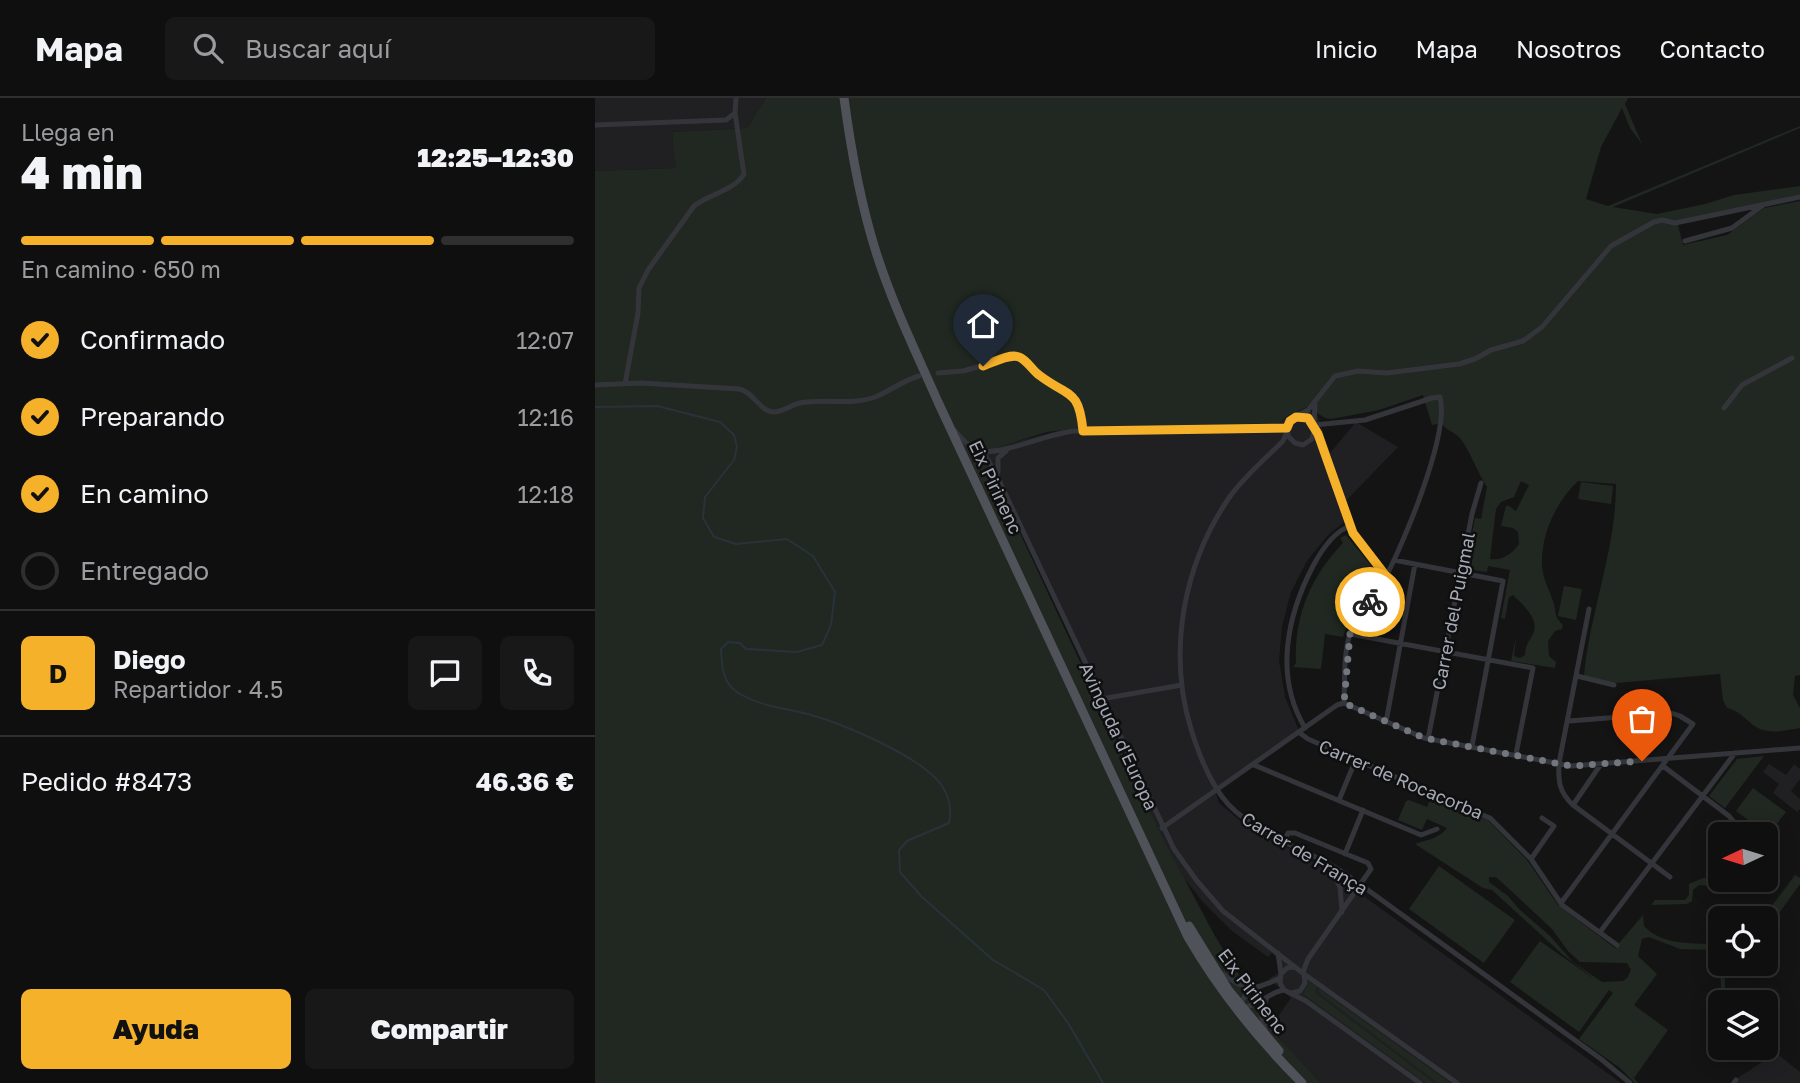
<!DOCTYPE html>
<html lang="es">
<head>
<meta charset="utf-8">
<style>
  :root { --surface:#0f0f10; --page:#181819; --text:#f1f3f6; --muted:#9b9c9f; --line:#2f2f30; --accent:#f6b12a }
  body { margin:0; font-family:"Golos Text",sans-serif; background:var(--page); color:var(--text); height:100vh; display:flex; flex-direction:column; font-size:26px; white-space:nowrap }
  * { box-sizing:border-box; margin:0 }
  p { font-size:23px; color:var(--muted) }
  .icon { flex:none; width:38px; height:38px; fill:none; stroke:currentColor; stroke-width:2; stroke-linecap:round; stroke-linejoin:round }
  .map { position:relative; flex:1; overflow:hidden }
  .panel { display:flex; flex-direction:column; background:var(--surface); width:595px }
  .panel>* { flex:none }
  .needle { width:46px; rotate:266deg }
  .controls { position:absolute; left:1113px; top:724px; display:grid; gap:14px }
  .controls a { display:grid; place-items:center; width:70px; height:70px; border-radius:10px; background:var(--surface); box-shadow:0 4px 18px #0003,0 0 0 2px var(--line); font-size:35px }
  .pin { position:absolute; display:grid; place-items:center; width:60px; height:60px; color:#fff; margin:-72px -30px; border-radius:50% 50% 50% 0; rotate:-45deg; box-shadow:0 0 7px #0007 }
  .pin .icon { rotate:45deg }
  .courier { position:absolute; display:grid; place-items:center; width:70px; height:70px; margin:-35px; border:5px solid #f6b12a; border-radius:50%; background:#fff; color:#222; box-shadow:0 2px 9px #0007 }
  .overview em { font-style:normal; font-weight:800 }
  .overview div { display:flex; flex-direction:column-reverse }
  .overview { display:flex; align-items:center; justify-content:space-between; height:119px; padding:0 21px }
  h1 { font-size:46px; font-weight:800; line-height:52px }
  .bar { display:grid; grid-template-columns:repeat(4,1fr); gap:10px 7px; align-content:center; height:84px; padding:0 21px }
  .bar i { height:9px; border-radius:5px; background:var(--line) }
  .bar .selected { background:var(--accent) }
  .bar p { grid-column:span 4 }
  .line { display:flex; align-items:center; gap:18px; padding:0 21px; border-top:2px solid var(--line) }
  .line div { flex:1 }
  .round { display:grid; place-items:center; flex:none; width:74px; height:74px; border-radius:10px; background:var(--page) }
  ol { padding:0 21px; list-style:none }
  li { display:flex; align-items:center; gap:21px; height:77px }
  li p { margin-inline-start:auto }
  li .icon { padding:7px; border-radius:50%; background:var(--accent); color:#111; stroke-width:4 }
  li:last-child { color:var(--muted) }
  li i { width:38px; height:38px; border:4px solid var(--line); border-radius:50% }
  .action { display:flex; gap:14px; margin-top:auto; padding:14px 21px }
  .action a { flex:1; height:80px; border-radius:10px; background:var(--accent); color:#111; font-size:28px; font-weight:800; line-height:80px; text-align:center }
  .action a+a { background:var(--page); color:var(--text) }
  header { display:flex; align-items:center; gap:42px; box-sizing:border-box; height:98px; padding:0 35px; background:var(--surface); border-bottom:2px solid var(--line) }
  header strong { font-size:33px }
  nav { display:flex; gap:38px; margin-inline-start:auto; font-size:24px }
  .search { width:490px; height:63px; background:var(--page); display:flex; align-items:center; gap:18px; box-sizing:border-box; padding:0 24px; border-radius:10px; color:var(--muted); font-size:26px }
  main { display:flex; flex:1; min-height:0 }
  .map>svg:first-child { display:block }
  .built { fill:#201f22 }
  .green { fill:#202821; fill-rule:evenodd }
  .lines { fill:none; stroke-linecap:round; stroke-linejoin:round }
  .stream { stroke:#293239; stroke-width:2 }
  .minor { stroke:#34353a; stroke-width:5 }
  .primary { stroke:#50525a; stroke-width:9 }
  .done { stroke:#72767e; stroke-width:7; stroke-dasharray:0 12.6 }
  .route { stroke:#f6b12a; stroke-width:9 }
  .labels { text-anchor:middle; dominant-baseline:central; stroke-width:5; stroke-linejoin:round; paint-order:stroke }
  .street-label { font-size:18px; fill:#a5aab6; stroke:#0f0f10 }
</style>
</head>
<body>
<header>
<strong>Mapa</strong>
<div class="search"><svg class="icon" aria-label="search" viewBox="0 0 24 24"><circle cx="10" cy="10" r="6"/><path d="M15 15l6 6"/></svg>Buscar aquí</div>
<nav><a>Inicio</a><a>Mapa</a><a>Nosotros</a><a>Contacto</a></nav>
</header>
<main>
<section class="panel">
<div class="overview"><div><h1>4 min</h1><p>Llega en</p></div><em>12:25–12:30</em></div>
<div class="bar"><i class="selected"></i><i class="selected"></i><i class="selected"></i><i></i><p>En camino · 650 m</p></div>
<ol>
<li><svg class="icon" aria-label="check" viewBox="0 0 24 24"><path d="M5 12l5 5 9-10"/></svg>Confirmado<p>12:07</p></li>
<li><svg class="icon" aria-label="check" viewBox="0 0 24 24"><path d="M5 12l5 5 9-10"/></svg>Preparando<p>12:16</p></li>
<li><svg class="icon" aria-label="check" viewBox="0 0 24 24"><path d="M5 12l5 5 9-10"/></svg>En camino<p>12:18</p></li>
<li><i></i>Entregado</li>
</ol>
<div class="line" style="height:126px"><b class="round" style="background:var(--accent);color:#111">D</b><div><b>Diego</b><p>Repartidor · 4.5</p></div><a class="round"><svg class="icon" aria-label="chat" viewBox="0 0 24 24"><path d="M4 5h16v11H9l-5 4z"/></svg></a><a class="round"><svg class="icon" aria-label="phone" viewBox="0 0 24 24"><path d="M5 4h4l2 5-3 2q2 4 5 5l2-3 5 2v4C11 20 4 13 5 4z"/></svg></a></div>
<div class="line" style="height:91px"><div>Pedido #8473</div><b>46.36 €</b></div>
<div class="action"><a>Ayuda</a><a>Compartir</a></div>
</section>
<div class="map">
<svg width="1205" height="985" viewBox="0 0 1205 985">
  <rect width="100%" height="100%" fill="#141415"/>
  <!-- built -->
  <path class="built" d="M 0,0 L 171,0 L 152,30 L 77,34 L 82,70 L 0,73 Z
    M 711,310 L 722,316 L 735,355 L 761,324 L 803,349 L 745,409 L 749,424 L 732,438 L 712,463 L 696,494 L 687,528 L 684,563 L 690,599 L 705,635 L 621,695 L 624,705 L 648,725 L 726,768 L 770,799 L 1026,985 L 726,985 L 688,945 L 676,929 L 696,900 L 674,881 L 683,875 L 683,861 L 677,855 L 673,859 L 637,833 L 608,804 L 588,779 L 541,697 L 547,693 L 441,465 L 389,359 L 392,351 L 466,332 L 526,328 L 684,325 L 694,317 Z
    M 1174,666 L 1191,677 L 1199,666 L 1205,671 L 1205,681 L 1196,693 L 1205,701 L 1205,711 L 1202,714 L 1178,695 L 1184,686 L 1168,674 Z
    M 1181,955 L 1205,974 L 1205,985 L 1135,985 Z"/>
  <!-- green -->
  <path class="green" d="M 171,0 L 1033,0 L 1030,6 L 1047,46 L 1035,30 L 1027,10 L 1006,49 L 991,101 L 1013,108 L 1205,28 L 1205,30 L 1018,109 L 1062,116 L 1110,106 L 1139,97 L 1205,88 L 1205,98 L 1082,123 L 1088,147 L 1132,137 L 1169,110 L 1205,103 L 1205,577 L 1200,578 L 1198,597 L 1205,610 L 1205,630 C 1193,632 1177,636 1165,631 C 1152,625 1148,614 1132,610 L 1128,602 L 1125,576 L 1021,585 L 989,578 C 995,513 1021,452 1021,386 L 983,383 C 962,403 946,435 947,466 C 947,479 954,491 958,503 C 962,515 958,517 968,527 L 967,531 L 960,533 L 953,543 L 954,558 L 961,564 L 960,570 L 916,563 L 921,539 L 919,558 L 925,560 L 930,557 C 930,547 934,544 938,536 C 945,521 927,506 918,497 L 914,499 L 910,521 L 906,520 L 915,472 L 893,468 L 892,474 L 870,471 L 880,420 L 886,421 L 892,389 C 882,374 875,352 864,339 C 858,333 851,333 847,325 L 837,327 L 828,297 L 784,312 L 736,321 L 730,320 L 712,309 L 694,317 L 684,325 L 492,330 L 485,325 L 485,330 L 452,334 L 387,354 L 567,739 L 620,838 L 681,937 L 726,985 L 0,985 L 0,73 L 81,70 L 77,34 L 152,30 ZM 926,383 L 934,387 L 921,413 L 914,408 L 911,408 L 906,428 L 918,430 L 923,434 L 924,446 C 917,456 907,463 895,461 L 901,411 L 906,404 L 919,399 Z
    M 986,384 L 1018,388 L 1016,406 L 983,401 Z
    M 751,437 L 783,476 L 783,484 L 778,483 L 759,508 L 762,513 L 752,527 L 748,539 L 730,536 L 726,571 L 698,569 L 701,565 C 699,518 716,478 748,445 L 745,440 Z
    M 969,488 L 987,491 L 981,522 L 963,518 Z
    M 1169,658 L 1130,710 L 1114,698 L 1142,661 Z
    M 1158,690 L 1191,714 L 1173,737 L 1141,713 Z
    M 837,698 L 893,722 L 932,762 L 963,807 L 1020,850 L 1048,817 L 1049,828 C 1069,849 1099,844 1125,847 L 1125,866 L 1129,866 L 1131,905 L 1127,905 L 1124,855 L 1121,852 L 1085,851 L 1054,839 L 1047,841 L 1043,858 L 1062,876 L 1039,907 L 1073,932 L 1039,980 L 1043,985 L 1040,985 L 1025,970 L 984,941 L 1018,895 L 1014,892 L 984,934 L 915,884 L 945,843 L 1002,883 L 967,856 L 897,792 L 888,790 L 820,746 C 831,742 844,741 852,730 L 832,721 L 827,732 L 803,722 L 811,703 L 814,702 L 832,709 ZM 894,779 L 901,779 L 957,831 L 973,853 L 985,864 L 1032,865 L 1036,872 L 1032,880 L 1028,883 L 1007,884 L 978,864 L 955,838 L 924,811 L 913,798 L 894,784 Z
    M 844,768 L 920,822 L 889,865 L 814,811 Z
    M 1200,777 L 1205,780 L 1205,786 L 1171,833 L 1171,821 L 1167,821 Z
    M 1108,780 L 1145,782 L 1124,789 L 1104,787 L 1098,792 L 1097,803 L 1092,806 L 1056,807 L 1060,802 L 1090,802 L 1094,797 L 1094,786 Z
    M 714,883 L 722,889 L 720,893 L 723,897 L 839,985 L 831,985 L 708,896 Z
    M 723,890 L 855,985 L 843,985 L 724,895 Z"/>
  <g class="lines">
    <!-- stream -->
    <path class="stream" d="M 0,309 L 62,308 L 125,324 L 139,337 L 142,349 L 139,362 L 110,399 L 108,420 L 119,439 L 141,446 L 192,441 L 218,458 L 240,494 L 236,527 L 227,547 L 202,554 L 151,551 L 145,545 L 133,544 L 126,551 C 127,568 127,584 142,594 C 163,608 190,610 213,616 C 249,626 322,657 345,685 C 354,697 357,711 354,725 L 312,743 L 304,752 L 305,774 L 327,799 L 398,862 L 449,892 L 473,925 L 508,985"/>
    <!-- minor -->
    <path class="minor" d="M 0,27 L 131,22 L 140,15
      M 1090,143 L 1137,130 L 1167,108
      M 343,275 L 368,273 L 422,258 C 431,262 435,270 443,276 C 472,300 485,288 488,333
      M 30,286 L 43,215 L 44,190 L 53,172 L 99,108 C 114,96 139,93 149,76 L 140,15 L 141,0
      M 0,287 L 46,285 L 144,291 C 158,293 165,314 179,314 C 188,314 196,307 205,305 C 229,300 256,308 280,299 C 295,293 307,283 324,278
      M 720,305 L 719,327 L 770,322 L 837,300 L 845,299 C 855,336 807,450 787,486 C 778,503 761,518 755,536 C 748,557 750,584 749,605
      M 1129,310 L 1147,287 L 1197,260
      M 705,318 L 713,320 L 720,330 L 717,341 L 708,347 L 700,345 L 693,338 L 693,326 L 698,320 L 713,312 L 740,278 L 763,273 L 792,275 L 864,266 L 880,261 L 896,252 L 928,243 L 947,229 L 1016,148 L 1059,124 L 1067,122 L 1080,125 L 1205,99
      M 721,331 L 758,435 L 791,478
      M 359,332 L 371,345 L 388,354 L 400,374 L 579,751 L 602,783 L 628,813 L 700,869
      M 692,334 L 688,343 C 670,361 651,377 636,397 C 589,464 572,552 596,631 C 604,657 615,687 634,707 C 660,734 698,747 730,764 C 743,770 754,779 766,787 L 1006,961 L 1035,985
      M 388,354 C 419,353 448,337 479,333 L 692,330
      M 403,374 L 403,360 L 411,353
      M 799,462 L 908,483 L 877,648
      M 994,511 L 964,665 C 963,683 964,694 978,707 L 1075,779
      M 755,536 L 938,570 L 921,656
      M 982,578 L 1019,587
      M 506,601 L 587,587
      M 749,605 L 829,640 L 976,668 L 1205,650
      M 791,624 L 820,466
      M 710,630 C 679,578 692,518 718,468 C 726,453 738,434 755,428
      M 705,635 L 713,641 L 895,720 L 936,761 L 967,807 L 1022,847
      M 833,641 L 877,416 L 886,385
      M 659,667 L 826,737 L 842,731
      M 1068,668 L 1134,718 L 1139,724
      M 744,702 L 761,661
      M 978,707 L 1006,666
      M 567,730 L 742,607 L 749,605
      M 689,743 L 693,735 L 700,735 L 773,765 L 776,771 L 713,861 L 708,874
      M 750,756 L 768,712
      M 936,761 L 959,728 L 947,720
      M 734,768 L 745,789 L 747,814
      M 966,805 L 1098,626 L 1085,618 L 1076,615 L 974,623
      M 1005,834 L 1140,655
      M 683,855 L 686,876
      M 626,875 L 643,886 L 664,889
      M 709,876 L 862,985
      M 696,895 L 705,893 L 710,885 L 709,876 L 700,869 L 692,870 L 686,876 L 685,885 L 689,892 L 711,903 L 825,985
      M 646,906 C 650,889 671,888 685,880
      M 649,909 C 664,908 674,894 689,892
      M 670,932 L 666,917 L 672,899
      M 1139,985 L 1141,982"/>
    <!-- primary -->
    <path class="primary" d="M 249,0 C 256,52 265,104 281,154 C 297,205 321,254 343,304 L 593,839 C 625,894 662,940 707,985
      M 594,828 L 634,893 L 684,953"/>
  </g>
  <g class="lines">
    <!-- done -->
    <path class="done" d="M 775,504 L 755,536 L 749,605 L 829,640 L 976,668 L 1047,663"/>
    <!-- route -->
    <path class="route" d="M 388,268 C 397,265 415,255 424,259 C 432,262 437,272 444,277 C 474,300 484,290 488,333 L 692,330 L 695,323 L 701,319 L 713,320 L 723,336 L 758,435 L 791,478 L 775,504"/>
  </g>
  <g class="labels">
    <!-- street labels -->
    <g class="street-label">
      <text transform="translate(401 389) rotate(65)">Eix Pirinenc</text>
      <text transform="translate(858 513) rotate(-79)">Carrer del Puigmal</text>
      <text transform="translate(524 638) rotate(65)">Avinguda d'Europa</text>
      <text transform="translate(806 681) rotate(23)">Carrer de Rocacorba</text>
      <text transform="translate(710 755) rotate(31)">Carrer de França</text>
      <text transform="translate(658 893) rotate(53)">Eix Pirinenc</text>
    </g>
  </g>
</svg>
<div class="controls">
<a><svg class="needle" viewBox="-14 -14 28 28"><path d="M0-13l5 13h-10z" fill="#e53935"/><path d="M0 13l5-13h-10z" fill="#9b9c9f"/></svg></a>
<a><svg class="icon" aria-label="locate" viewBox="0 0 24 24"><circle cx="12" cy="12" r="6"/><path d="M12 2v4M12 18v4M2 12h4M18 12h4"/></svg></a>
<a><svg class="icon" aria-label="layers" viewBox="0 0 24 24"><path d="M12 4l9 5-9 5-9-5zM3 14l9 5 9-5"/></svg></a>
</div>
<div class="pin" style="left:1047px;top:663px;background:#ea580c"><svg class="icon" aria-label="bag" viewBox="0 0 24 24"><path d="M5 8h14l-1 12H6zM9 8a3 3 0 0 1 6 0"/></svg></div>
<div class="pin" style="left:388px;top:268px;background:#1f2937"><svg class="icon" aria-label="home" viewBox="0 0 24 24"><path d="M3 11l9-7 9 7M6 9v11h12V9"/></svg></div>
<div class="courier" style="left:775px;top:504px"><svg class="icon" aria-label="bike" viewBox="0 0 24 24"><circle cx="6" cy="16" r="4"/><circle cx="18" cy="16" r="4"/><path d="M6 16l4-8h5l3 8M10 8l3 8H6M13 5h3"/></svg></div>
</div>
</main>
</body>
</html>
